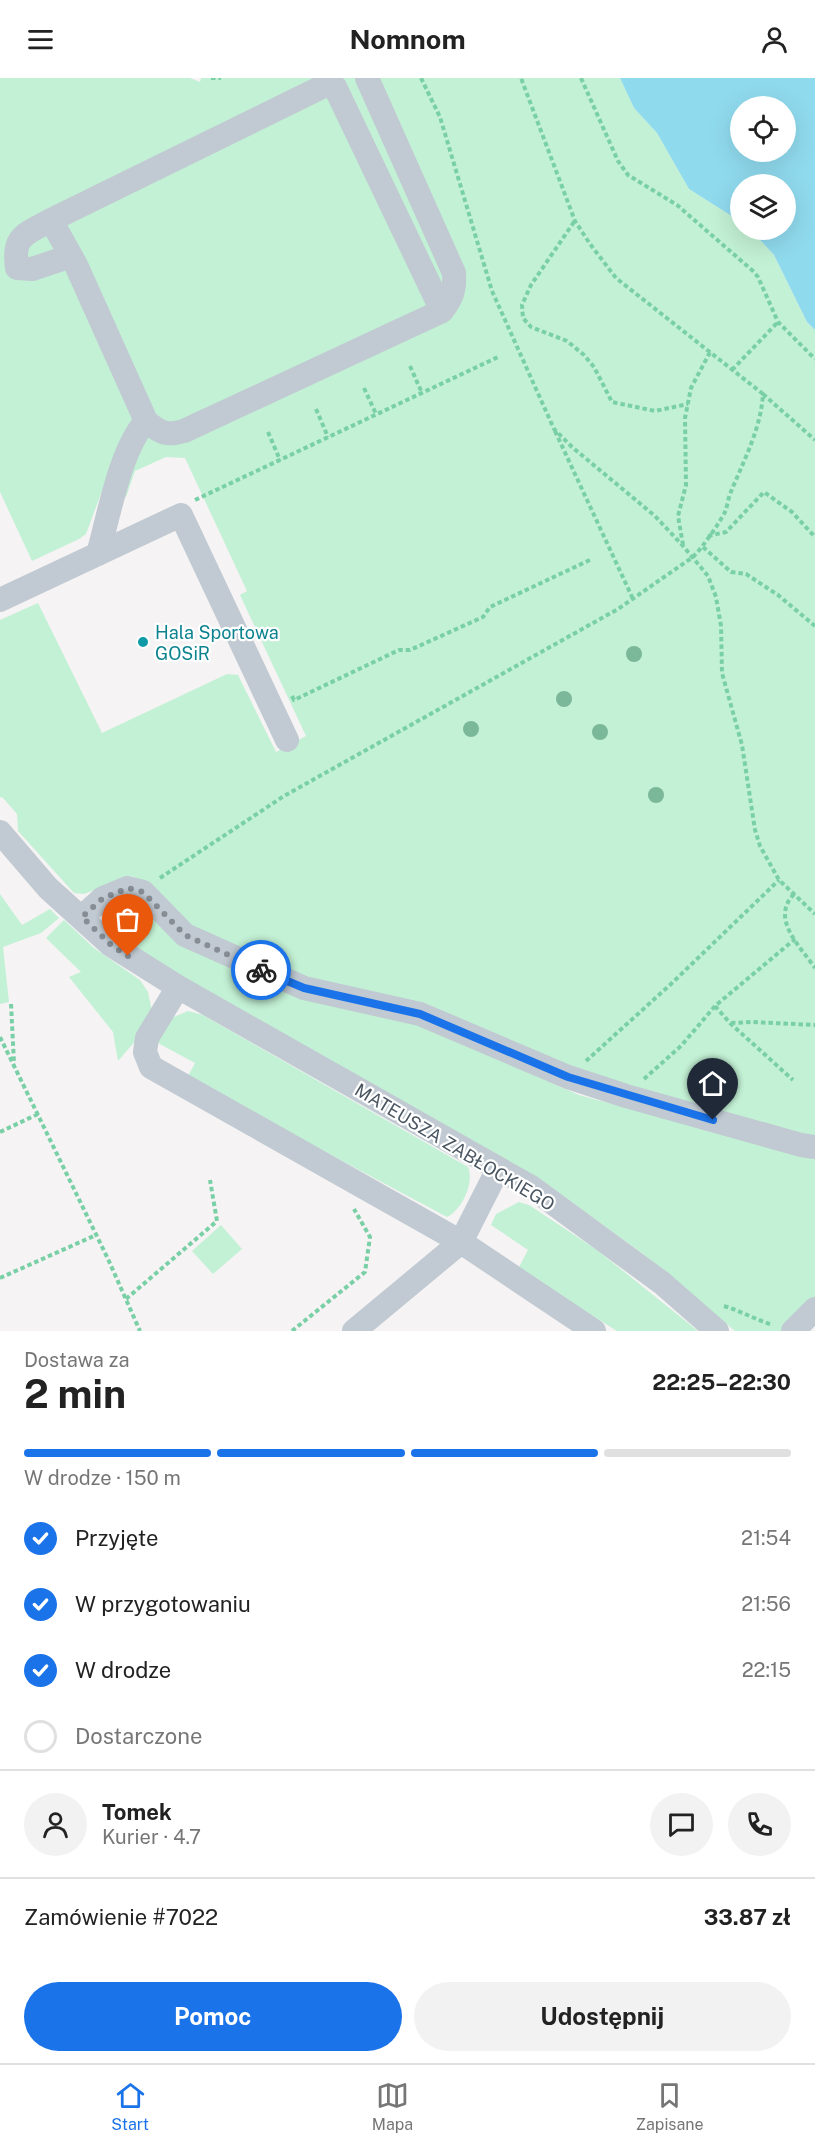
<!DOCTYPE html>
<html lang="pl">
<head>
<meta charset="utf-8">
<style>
  :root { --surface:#fff; --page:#f2f2f2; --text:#222; --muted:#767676; --line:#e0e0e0; --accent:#1a73e8 }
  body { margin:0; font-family:"Public Sans",sans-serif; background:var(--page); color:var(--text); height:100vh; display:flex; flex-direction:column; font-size:22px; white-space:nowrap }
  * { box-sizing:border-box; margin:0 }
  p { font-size:20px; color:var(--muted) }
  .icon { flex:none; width:33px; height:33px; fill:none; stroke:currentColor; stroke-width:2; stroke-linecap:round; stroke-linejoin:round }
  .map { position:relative; height:1253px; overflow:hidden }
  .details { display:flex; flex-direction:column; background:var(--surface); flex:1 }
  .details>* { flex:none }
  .controls { position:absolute; left:730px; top:18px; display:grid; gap:12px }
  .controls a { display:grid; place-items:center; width:66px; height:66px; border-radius:50%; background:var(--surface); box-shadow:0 6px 24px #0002; font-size:30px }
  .pin { position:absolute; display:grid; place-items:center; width:51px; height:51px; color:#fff; margin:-62px -26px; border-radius:50% 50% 50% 0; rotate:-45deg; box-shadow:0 0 6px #0007 }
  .pin .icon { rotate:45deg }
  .courier { position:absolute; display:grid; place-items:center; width:60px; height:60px; margin:-30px; border:4px solid #1a73e8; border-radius:50%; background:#fff; color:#222; box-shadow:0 2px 8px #0007 }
  .summary em { font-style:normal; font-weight:700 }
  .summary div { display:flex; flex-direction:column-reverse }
  .summary { display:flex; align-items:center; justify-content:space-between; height:102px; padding:0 24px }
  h1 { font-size:39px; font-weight:700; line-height:45px }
  .bar { display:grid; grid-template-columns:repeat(4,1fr); gap:9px 6px; align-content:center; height:72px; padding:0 24px }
  .bar i { height:8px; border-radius:4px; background:var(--line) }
  .bar .active { background:var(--accent) }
  .bar p { grid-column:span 4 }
  .line { display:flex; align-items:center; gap:15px; padding:0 24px; border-top:2px solid var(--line) }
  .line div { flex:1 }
  .round { display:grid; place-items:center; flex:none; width:63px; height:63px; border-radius:32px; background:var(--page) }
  ol { padding:0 24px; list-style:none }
  li { display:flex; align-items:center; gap:18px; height:66px }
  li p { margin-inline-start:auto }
  li .icon { padding:6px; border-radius:50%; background:var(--accent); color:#fff; stroke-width:4 }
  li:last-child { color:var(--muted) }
  li i { width:33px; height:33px; border:3px solid var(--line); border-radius:50% }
  .button { display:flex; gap:12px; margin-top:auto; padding:12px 24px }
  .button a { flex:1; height:69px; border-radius:36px; background:var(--accent); color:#fff; font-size:24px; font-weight:700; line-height:69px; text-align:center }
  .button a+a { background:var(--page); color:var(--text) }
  header { display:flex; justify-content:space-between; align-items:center; height:78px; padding:0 24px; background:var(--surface); font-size:27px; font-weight:700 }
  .menu { display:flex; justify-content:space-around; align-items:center; height:84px; border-top:2px solid var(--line); background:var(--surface); font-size:16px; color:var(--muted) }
  .menu a { display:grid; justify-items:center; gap:3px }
  .menu .active { color:var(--accent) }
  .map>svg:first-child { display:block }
  .green { fill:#c3f1d5 }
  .water { fill:#90daee; fill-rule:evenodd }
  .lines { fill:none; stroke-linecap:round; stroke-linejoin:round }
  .path { stroke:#7ad0a6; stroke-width:4; stroke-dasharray:4.5 3; stroke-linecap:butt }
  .minor { stroke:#c1cad2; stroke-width:24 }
  .tree { fill:#7bb799 }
  .done { stroke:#868d94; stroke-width:6; stroke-dasharray:0 10.8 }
  .route { stroke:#1a73e8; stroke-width:8 }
  .culture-dot { fill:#0f9aa8; stroke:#fff; stroke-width:2 }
  .labels { text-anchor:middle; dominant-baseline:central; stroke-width:4.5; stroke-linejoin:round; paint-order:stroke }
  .culture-label { font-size:18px; fill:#0d838f; stroke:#fff; text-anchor:start }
  .street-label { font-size:18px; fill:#4a5661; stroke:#fff }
</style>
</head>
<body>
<header><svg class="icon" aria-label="menu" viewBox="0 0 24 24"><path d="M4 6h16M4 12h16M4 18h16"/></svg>Nomnom<svg class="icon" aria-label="person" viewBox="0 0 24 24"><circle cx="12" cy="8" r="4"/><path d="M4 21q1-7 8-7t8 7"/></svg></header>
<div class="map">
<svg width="815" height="1253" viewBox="0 0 815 1253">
  <rect width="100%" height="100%" fill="#f5f3f3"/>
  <!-- green -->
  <path class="green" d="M 0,0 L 190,0 L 200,4 L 201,0 L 620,0 L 634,30 L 657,55 L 689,111 L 741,144 L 741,152 L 751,152 L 774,177 L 807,244 L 815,252 L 815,1060 L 594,1001 L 315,902 L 197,856 L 144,803 L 131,798 L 84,816 L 74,815 L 18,753 L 17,736 L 3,720 L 0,719 L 0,542 L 38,525 L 102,655 L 227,596 L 238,597 L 276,674 L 306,658 L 240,517 L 247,513 L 185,380 L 166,379 L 135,393 L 126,419 L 102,413 L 86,456 L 79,461 L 32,483 L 0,414 Z
    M 0,816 L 22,847 L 50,831 L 59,840 L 41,855 L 3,869 L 9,924 L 0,926 Z
    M 121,821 L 134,821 L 145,830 L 414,944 L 579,1017 L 801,1077 L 815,1079 L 815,1221 L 783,1253 L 735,1253 L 643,1176 L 541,1102 L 185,901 C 167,889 121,864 112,847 C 108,840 109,835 110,828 Z
    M 64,842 L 94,870 L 140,902 L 148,914 L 152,933 L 137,961 L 118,983 L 113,954 L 69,899 L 81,894 L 46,860 Z
    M 188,933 L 203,937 L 468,1089 C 475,1105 461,1133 447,1139 L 187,1000 L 195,985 L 156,964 L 169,941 Z
    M 519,1124 L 529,1127 L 597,1172 L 698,1253 L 617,1253 L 518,1191 L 528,1172 L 491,1147 L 496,1136 Z
    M 221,1147 L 242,1171 L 213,1196 L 192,1173 Z"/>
  <!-- water -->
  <path class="water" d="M 620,0 L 815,0 L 815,252 L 807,244 L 774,177 L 751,152 L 786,152 L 786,106 L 741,106 L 741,144 L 689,111 L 657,55 L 634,30 ZM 741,28 L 786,28 L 786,74 L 741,74 Z"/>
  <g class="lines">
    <!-- path -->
    <path class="path" d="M 211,0 L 221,0
      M 421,0 L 440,39 L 492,213 L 554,351 L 572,369 L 655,438 L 683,468 L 708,498 L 716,519 L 721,548 L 722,595 L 742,667 L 755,752 L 760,768 L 779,802 L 815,836
      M 581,0 L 618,83 L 628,97 L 677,127 L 753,193 L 758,199 L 778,244 L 815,281
      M 574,144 L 531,207 L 522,227 L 523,240 L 531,249 L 567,263 L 584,277 L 594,289 L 612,324 L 655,333 L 688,326
      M 410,288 L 422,315
      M 732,292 L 778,244
      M 364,310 L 376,336
      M 763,316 L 815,362
      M 316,331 L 328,359
      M 555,353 L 633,521
      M 268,354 L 280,382
      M 195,422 L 498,279
      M 708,458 L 726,454 L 764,414 L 792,434 L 815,459
      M 683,467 L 678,438 L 686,407 L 685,340 L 691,310 L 710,274
      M 703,469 L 731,494 L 746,496 L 778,517 L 815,548
      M 292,618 L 294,622 L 399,572 L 410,572 L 483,539 L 490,529 L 592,481
      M 160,800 L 284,718 L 618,531 L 693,479 C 702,470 719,446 725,434 C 727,429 728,422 730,416 C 743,384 761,351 763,316 L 616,200 L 590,166 L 575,143 L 521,0
      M 794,816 C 770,841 800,868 815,890
      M 11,926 L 14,985
      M 715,928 L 730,945 L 793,1002
      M 731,945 L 752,944 L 815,947
      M 0,959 L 108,1181 L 140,1253
      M 586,983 L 671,906 L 779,802
      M 644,1001 L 681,968 L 715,928 L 795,861
      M 0,1054 L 38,1036
      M 0,1200 L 96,1157
      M 126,1221 L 217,1143 L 210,1102
      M 724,1228 C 741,1233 756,1242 773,1247
      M 292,1253 L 365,1194 L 370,1159 L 354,1131"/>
    <!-- minor -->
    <path class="minor" d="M 367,0 L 454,195 C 455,212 452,220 442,233 L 184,353 C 167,358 160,355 146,343 L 76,187 L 51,142 L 328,6 L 335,9 L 442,233
      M 51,142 C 26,156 12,157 17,190 L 32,191 L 71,178
      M 98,476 C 109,437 120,372 146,343
      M 0,522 L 181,437 L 287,662
      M 0,754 L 48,810 L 111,867 L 178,909 L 531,1109 L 662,1205 L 717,1253
      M 82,839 L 103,820 L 127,810 L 143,814 L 185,857 L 304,910 L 420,936 L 568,999 L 626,1018 L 801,1067 L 815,1069
      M 178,909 L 147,960 L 145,974 L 151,989 L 461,1164 L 594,1253
      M 354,1253 L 461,1164 L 498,1091
      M 793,1253 L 815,1231"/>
  </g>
  <!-- trees -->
  <g class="tree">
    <circle cx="634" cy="576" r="8"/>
    <circle cx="564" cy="621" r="8"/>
    <circle cx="471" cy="651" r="8"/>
    <circle cx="600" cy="654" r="8"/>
    <circle cx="656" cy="717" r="8"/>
  </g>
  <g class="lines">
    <!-- done -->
    <path class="done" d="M 128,878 L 111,867 L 82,839 L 103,820 L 128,810 L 143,814 L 185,857 L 261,892"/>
    <!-- route -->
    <path class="route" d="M 261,892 L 304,910 L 420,936 L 568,999 L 713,1042"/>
  </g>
  <!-- markers -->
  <circle class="culture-dot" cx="143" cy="564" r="6"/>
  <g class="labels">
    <!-- culture labels -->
    <g class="culture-label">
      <text x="155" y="554">Hala Sportowa<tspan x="155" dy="21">GOSiR</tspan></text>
    </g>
    <!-- street labels -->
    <g class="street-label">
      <text transform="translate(455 1069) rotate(31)">MATEUSZA ZABŁOCKIEGO</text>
    </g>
  </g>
</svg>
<div class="controls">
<a><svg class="icon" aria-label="locate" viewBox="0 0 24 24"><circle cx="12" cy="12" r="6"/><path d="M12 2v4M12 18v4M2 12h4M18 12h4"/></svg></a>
<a><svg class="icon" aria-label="layers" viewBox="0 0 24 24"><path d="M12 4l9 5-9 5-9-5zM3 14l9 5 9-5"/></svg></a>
</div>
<div class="pin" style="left:128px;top:878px;background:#ea580c"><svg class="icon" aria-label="bag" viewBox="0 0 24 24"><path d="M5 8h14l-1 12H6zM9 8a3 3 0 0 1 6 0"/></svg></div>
<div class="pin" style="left:713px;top:1042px;background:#1f2937"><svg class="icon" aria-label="home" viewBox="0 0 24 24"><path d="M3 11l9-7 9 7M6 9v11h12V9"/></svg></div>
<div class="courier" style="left:261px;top:892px"><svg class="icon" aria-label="bike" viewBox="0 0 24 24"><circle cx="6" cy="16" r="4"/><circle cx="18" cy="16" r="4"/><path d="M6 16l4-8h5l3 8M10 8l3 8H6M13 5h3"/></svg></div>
</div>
<section class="details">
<div class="summary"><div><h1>2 min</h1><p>Dostawa za</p></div><em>22:25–22:30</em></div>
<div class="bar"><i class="active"></i><i class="active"></i><i class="active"></i><i></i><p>W drodze · 150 m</p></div>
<ol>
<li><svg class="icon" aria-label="check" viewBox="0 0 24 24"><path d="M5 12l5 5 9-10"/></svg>Przyjęte<p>21:54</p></li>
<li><svg class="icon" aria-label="check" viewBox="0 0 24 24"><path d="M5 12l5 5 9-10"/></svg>W przygotowaniu<p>21:56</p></li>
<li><svg class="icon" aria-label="check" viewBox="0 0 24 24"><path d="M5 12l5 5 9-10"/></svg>W drodze<p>22:15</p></li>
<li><i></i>Dostarczone</li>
</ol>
<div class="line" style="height:108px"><a class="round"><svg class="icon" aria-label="person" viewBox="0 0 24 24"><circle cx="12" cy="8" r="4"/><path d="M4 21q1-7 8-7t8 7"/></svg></a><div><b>Tomek</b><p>Kurier · 4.7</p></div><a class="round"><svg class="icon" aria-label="chat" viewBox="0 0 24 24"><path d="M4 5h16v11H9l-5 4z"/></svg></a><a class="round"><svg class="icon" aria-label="phone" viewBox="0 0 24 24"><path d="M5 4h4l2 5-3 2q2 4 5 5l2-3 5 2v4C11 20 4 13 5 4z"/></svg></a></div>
<div class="line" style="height:78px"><div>Zamówienie #7022</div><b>33.87 zł</b></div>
<div class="button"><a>Pomoc</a><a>Udostępnij</a></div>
</section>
<nav class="menu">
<a class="active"><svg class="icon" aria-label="home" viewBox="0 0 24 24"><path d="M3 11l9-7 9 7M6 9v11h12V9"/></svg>Start</a>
<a><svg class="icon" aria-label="map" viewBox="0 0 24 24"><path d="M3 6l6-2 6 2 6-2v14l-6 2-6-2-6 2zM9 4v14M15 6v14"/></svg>Mapa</a>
<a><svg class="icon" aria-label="saved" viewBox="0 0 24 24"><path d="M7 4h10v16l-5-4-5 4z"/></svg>Zapisane</a>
</nav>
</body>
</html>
